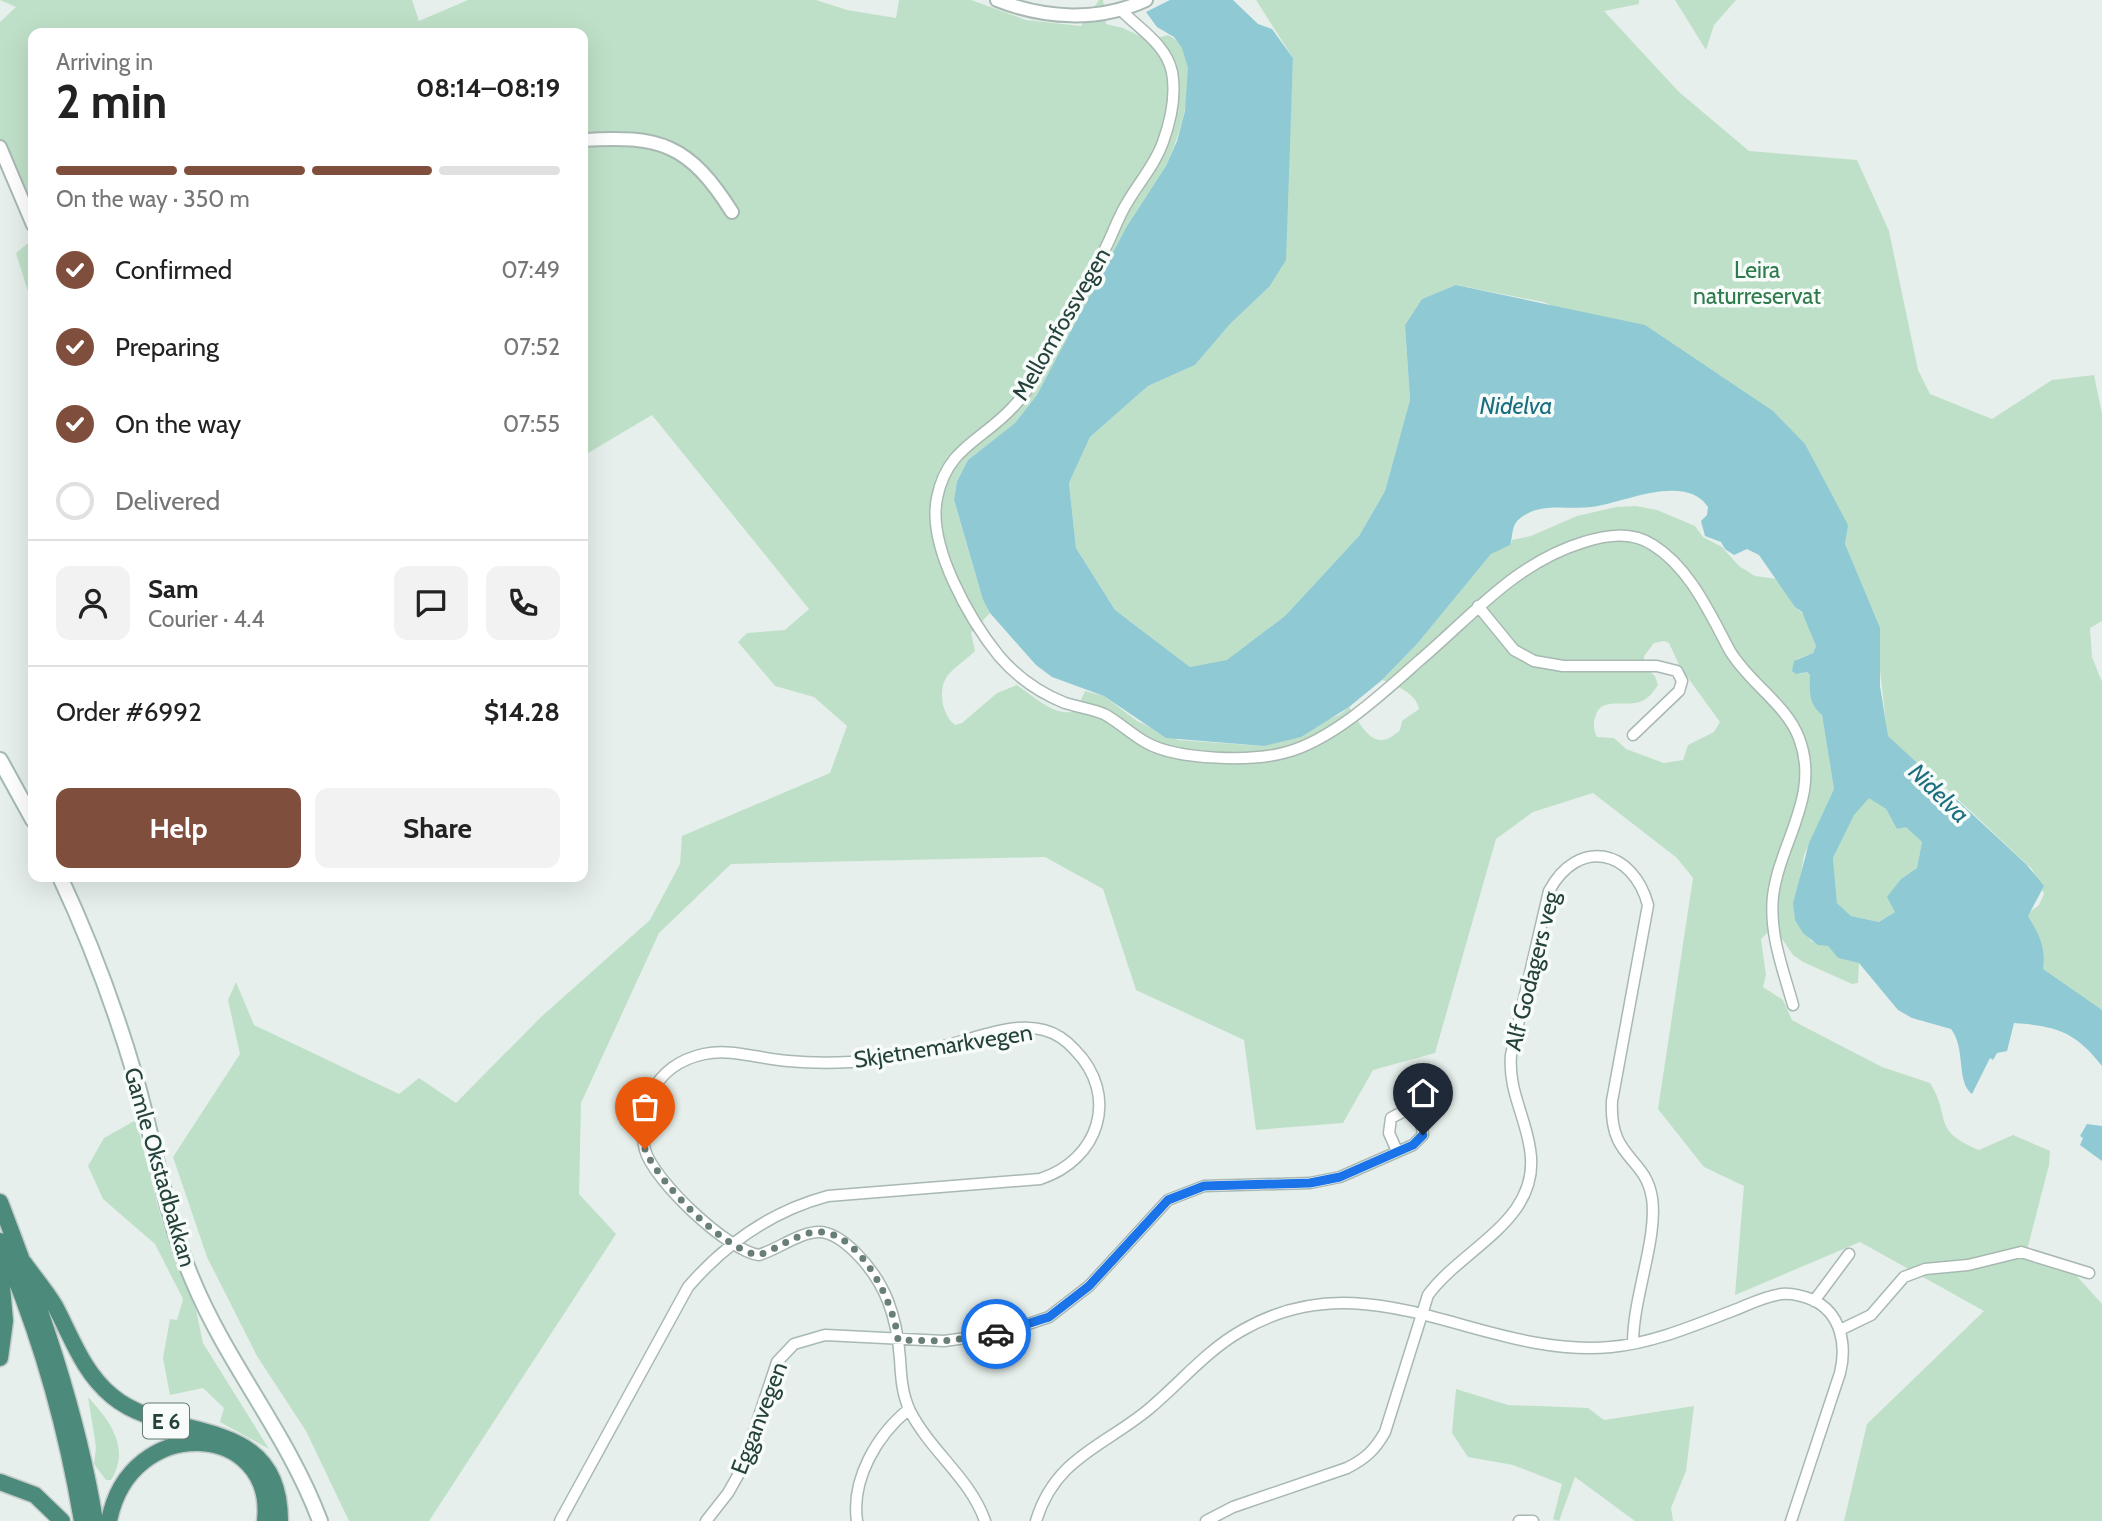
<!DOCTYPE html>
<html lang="en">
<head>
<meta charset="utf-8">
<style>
  :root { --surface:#fff; --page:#f2f2f2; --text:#222; --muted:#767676; --line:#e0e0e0; --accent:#804e3d }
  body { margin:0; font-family:Cabin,sans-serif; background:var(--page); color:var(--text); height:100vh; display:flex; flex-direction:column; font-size:26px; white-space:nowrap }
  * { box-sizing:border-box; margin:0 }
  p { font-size:23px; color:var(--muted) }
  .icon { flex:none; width:38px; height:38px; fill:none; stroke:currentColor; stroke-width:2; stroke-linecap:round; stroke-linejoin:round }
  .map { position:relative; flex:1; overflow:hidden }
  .sheet { position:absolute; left:28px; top:28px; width:560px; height:854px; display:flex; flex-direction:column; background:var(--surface); border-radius:14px; box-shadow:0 7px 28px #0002 }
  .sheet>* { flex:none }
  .pin { position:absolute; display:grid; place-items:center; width:60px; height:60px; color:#fff; margin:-72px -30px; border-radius:50% 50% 50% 0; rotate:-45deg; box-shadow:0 0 7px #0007 }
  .pin .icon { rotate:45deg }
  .courier { position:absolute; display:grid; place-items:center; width:70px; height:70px; margin:-35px; border:5px solid #1a73e8; border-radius:50%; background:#fff; color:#222; box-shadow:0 2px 9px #0007 }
  .summary em { font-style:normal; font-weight:700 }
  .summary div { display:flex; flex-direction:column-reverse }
  .summary { display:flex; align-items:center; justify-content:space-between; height:119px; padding:0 28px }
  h1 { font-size:46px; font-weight:700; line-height:52px }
  .bar { display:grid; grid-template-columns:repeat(4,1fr); gap:10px 7px; align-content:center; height:84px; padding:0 28px }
  .bar i { height:9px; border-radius:5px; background:var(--line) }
  .bar .on { background:var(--accent) }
  .bar p { grid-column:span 4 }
  .line { display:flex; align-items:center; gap:18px; padding:0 28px; border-top:2px solid var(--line) }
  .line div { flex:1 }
  .round { display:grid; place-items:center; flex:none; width:74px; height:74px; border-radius:14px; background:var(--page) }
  ol { padding:0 28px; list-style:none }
  li { display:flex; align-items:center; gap:21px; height:77px }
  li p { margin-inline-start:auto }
  li .icon { padding:7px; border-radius:50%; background:var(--accent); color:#fff; stroke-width:4 }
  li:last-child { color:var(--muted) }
  li i { width:38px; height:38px; border:4px solid var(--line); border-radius:50% }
  .action { display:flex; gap:14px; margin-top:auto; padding:14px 28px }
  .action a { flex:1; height:80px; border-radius:14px; background:var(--accent); color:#fff; font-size:28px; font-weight:700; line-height:80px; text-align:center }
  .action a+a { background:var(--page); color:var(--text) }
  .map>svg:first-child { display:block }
  .green { fill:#bfe0c8; fill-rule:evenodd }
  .water { fill:#8ec9d4; fill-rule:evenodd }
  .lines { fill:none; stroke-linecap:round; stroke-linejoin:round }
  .minor-casing { stroke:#a8b8b2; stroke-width:13 }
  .tertiary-casing { stroke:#a8b8b2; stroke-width:16 }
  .secondary-casing { stroke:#a4bbb3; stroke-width:18 }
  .trunk-casing { stroke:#c2cac8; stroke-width:19 }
  .minor { stroke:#fff; stroke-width:10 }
  .tertiary { stroke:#fff; stroke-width:12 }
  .secondary { stroke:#fff; stroke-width:14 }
  .trunk { stroke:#4c8a7c; stroke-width:16 }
  .done { stroke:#687f78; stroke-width:7; stroke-dasharray:0 12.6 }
  .route { stroke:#1a73e8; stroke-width:9 }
  .labels { text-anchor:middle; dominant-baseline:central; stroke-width:7; stroke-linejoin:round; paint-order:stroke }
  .shield { fill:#f7fbf9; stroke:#637a73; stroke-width:2 }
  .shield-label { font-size:21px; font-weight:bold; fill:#24423a }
  .park-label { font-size:23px; fill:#2d7a4b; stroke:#f7fbf9 }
  .street-label { font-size:23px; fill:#24423a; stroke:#f7fbf9 }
  .water-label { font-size:24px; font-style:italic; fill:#1c6f80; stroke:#f7fbf9 }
</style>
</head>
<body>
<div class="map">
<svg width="2102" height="1521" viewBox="0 0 2102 1521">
  <rect width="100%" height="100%" fill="#e6efeb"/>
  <!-- green -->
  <path class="green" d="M 0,0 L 412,0 L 419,21 L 468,0 L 816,0 L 847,10 L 896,18 L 899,0 L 971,0 L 1026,20 L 1081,26 L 1099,0 L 1103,0 L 1106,24 L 1123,28 L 1148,40 L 1168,35 C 1209,54 1179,137 1166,166 L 1037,395 L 1015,423 L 968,460 L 957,480 L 954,501 L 983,600 L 990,613 L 971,633 L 975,651 C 967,659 957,665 949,674 C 937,687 941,714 955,725 L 962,723 L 997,693 L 1017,685 C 1033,696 1056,718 1076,711 L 1085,691 L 1104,696 L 1137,721 L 1178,740 L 1264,746 L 1339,715 L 1349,707 C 1362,725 1373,756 1400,730 L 1402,721 L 1419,709 C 1417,694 1396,685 1382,680 L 1417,644 L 1495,549 L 1511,543 L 1512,540 L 1531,536 L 1577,516 L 1616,507 L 1636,506 L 1657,510 L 1695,526 L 1703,537 L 1722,547 L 1739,566 L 1755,576 L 1778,579 L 1795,607 L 1805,616 L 1816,646 L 1813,653 L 1797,659 L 1799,674 L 1807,672 L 1810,675 C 1809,693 1810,701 1822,715 L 1834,789 L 1804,855 L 1794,915 L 1811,941 L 1828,946 L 1838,958 L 1859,963 L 1858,983 L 1852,984 L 1803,962 L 1793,955 L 1776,930 L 1770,930 L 1761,939 L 1766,975 L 1763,987 L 1783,1000 L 1792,1020 L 1801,1025 L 1882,1067 L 1930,1083 C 1952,1117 1930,1130 1979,1150 L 2013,1135 L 2050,1151 L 2049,1165 L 2027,1250 L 2073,1272 L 2102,1304 L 2102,1521 L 1844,1521 L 1867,1424 L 1984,1311 L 1860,1242 L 1735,1295 L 1744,1186 L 1704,1167 L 1658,1109 L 1693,878 L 1677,858 L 1593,793 L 1533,812 L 1496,839 L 1435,1053 L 1373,1070 L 1343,1123 L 1256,1130 L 1244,1040 L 1136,990 L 1103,889 L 1045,857 L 731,864 L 659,933 L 581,1103 L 579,1194 L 616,1234 L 429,1521 L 349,1521 L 306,1431 L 257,1356 L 207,1257 L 173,1157 L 240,1054 L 228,1000 L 236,982 L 254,1025 L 399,1094 L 419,1078 L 456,1103 L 541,1017 L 650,920 L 680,864 L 682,836 L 830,773 L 847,726 L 814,697 L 775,686 L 738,642 L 747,633 L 785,630 L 809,609 L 652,415 L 583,456 L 583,33 L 33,33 L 33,230 L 0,142 L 0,22 L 16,7 ZM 1664,641 L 1669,643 L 1680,667 L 1720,722 L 1714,732 L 1688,745 L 1683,760 L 1664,763 L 1626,749 L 1614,738 L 1597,737 C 1593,729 1593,723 1596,715 C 1601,696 1628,708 1642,701 C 1650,697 1653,692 1658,685 L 1655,676 L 1644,667 L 1644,656 L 1654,643 Z
    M 1256,0 L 1639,0 L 1639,4 L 1604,11 L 1679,92 L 1749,151 L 1857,160 L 1889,231 L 1918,370 L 1930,394 L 1992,419 L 2052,380 L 2094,375 L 2102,414 L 2102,621 L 2090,628 L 2092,657 L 2102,682 L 2102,1009 L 2084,1006 L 2041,975 L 2026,915 L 2039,905 L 2044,894 L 2032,869 L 2017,855 L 1947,789 L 1888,742 L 1880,670 L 1855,570 L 1845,544 L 1846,535 L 1559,308 L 1543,302 L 1457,285 L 1422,299 L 1405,325 L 1410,400 L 1385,491 L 1359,536 L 1285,616 L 1227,661 L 1190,667 L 1115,610 L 1076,548 L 1069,483 L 1090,437 L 1148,386 L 1195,365 L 1230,324 L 1269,287 L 1290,132 L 1293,58 Z
    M 1675,0 L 1736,0 L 1714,25 L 1706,50 Z
    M 33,239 L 33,308 L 16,253 Z
    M 1869,797 L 1886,809 L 1897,829 L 1906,826 L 1922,842 L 1917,868 L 1901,879 L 1895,912 L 1879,922 L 1851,916 L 1837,903 L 1833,858 L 1854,814 Z
    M 136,1120 L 161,1218 L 196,1310 L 203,1343 L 269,1449 L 220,1422 L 224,1408 L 203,1388 L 170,1395 L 163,1358 L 170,1319 L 177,1320 L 183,1299 L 155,1244 L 103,1199 L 88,1166 L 104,1138 Z
    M 1456,1389 L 1508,1405 L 1588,1408 L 1604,1420 L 1694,1406 L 1686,1471 L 1671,1508 L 1673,1521 L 1635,1521 L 1575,1477 L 1559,1521 L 1553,1519 L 1562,1484 L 1513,1465 L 1468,1457 L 1452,1433 Z
    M 88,1397 C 110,1421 131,1448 111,1480 L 106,1480 L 94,1464 L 96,1447 Z"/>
  <!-- water -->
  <path class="water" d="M 1170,0 L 1233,0 L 1258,24 L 1272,29 L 1293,58 L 1286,260 L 1269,287 L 1230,324 L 1195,365 L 1148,386 L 1090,437 L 1069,483 L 1076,548 L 1115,610 L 1190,667 L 1227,660 L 1285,616 L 1359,536 L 1385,491 L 1410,400 L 1405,325 L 1422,299 L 1456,285 L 1645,325 L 1773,411 L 1805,444 L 1848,525 L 1845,544 L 1880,628 L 1880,686 L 1888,736 L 2026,864 L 2044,886 L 2028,916 C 2039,934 2046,947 2043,969 L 2102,1010 L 2102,1066 C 2075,1031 2056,1026 2014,1023 L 2007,1051 L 1997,1053 L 1993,1060 L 1990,1058 L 1972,1094 C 1956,1082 1966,1048 1951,1029 L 1912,1018 L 1898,1010 L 1859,963 L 1838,958 L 1828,946 L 1818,945 L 1803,933 L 1795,920 L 1793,903 L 1809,843 L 1834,789 L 1822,715 C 1809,705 1809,691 1810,675 L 1807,672 L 1796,674 L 1792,671 L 1794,661 L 1813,653 L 1816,646 L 1802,612 L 1795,607 L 1759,555 L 1747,549 L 1734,555 L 1725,549 L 1721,542 L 1705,536 L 1701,521 L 1707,515 L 1708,507 C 1685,472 1621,504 1591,507 C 1566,510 1539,501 1518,520 C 1511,527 1513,537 1510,545 L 1491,554 L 1417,644 L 1382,680 L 1349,707 L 1301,737 L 1264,746 L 1166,738 L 1104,696 L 1052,677 L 1036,665 L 990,613 L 983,600 L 954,500 L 957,481 L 968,460 L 1015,423 L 1037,395 L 1126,228 L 1166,166 L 1177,141 L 1185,111 L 1188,68 L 1182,48 L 1174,37 L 1157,27 L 1146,12 ZM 1869,798 L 1886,809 L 1897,829 L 1906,827 L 1922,842 L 1917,868 L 1901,879 L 1887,897 L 1895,912 L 1879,922 L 1851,916 L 1837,903 L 1833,858 L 1854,815 Z
    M 2087,1124 L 2102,1126 L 2102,1161 L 2080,1145 L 2083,1138 L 2080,1136 Z"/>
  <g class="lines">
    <defs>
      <path id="minor" d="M 1121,10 C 1139,29 1166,44 1172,72 C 1176,94 1171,120 1163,142 C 1155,165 1139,182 1127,203 C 1118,217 1113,234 1105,249 C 1094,273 1078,296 1065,320 C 1049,349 1036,383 1013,407 C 982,441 947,447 937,498 C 927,546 970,620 999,656 C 1017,677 1040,693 1065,703 C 1078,707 1092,709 1104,714 C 1119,722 1132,735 1147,743 C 1178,760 1253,762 1287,752 C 1334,739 1384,692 1420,660 C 1473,615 1515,563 1584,542 C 1607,535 1631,531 1653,545 C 1690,568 1710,614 1730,651 C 1749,683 1786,704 1799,738 C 1821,796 1780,841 1773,896 C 1769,934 1783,969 1793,1005
        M 1478,606 L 1514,650 L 1534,661 L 1563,666 L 1657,666 L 1677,671 L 1682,681 L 1679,691 L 1633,735
        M 1814,1301 L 1849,1254
        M 1840,1330 L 1871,1315 L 1904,1277 L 1925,1269 L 1968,1265 L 2021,1252 L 2089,1273
        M 560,1521 L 688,1287 C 726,1243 772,1211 828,1196 L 1040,1179 C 1099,1160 1120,1096 1075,1050 C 1067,1041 1055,1033 1044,1030 C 1012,1021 972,1040 940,1047 C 911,1054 882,1060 851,1062 C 831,1063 809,1063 788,1061 C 760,1059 731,1048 704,1054 C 681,1059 661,1072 651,1094 C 642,1111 640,1131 645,1150 C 654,1181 728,1251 759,1255 C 778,1249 800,1232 819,1232 C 832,1232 847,1244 856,1253 C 886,1283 897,1317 900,1359 C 901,1377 902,1394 910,1411 C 931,1452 970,1478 985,1521
        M 706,1521 L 728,1493 L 741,1470 L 777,1362 L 794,1344 L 825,1335 L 944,1341 L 1002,1333 L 1049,1317 L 1089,1286 L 1168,1200 L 1204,1186 L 1310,1183 L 1340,1177 L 1413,1145 L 1423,1135 C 1422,1121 1417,1114 1404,1111 L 1391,1118 L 1389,1133 L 1397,1151
        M 857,1521 C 851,1479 877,1435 909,1409
        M 1036,1521 C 1055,1458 1103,1447 1149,1409 C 1180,1383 1206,1351 1241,1331 C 1370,1255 1480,1359 1611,1347 C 1653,1343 1693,1326 1732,1311 C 1748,1305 1765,1296 1782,1294 C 1793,1293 1803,1296 1813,1300 C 1841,1313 1847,1345 1840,1373 L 1791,1521
        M 1206,1521 L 1233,1507 L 1347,1468 C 1365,1459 1375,1450 1385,1432 L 1428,1295 C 1463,1247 1542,1220 1530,1149 C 1525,1115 1508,1090 1511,1055 L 1549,891 C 1578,837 1633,849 1648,905 L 1612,1101 C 1609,1160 1645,1155 1652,1198 C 1658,1238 1633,1297 1633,1343
        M 1519,1521 L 1533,1521"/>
      <path id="tertiary" d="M 997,0 C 1045,19 1099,22 1146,0
        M 583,140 C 660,135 689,144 732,212
        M 0,147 L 33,225"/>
      <path id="secondary" d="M 0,760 L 33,820
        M 60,877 C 90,941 115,1008 135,1076 C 155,1144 165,1216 193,1281 C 228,1365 288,1435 320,1521"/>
      <path id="trunk" d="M 0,1202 C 40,1306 77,1411 95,1521
        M 0,1241 C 39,1330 66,1425 82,1521
        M 0,1263 L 5,1321 L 0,1358
        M 24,1263 C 34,1277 46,1291 55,1306 C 72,1338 83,1372 112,1396 C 169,1444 280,1411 280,1521
        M 0,1482 L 35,1495 L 62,1521
        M 109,1521 C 130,1412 276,1422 265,1521"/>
    </defs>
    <!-- minor casing -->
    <use href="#minor" class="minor-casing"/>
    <!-- tertiary casing -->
    <use href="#tertiary" class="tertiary-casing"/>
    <!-- secondary casing -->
    <use href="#secondary" class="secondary-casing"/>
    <!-- trunk casing -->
    <use href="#trunk" class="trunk-casing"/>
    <!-- minor -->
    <use href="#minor" class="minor"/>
    <!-- tertiary -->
    <use href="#tertiary" class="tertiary"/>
    <!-- secondary -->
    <use href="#secondary" class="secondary"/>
    <!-- trunk -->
    <use href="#trunk" class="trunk"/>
  </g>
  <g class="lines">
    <!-- done -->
    <path class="done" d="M 645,1149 C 657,1181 724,1251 759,1255 C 778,1249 800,1231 820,1232 C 861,1233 895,1305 898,1340 L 944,1341 L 996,1334"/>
    <!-- route -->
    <path class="route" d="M 996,1334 L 1049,1317 L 1089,1286 L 1168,1200 L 1204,1186 L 1310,1183 L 1340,1177 L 1413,1145 L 1423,1135"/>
  </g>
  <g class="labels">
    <!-- shield labels -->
    <rect class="shield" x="143" y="1403.5" width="46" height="35" rx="5"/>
    <g class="shield-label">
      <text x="166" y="1421">E 6</text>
    </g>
    <!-- park labels -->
    <g class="park-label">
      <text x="1757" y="270">Leira<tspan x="1757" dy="26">naturreservat</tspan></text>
    </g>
    <!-- street labels -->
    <g class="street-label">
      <text transform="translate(1061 324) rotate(-60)">Mellomfossvegen</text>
      <text transform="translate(1532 971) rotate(-76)">Alf Godagers veg</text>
      <text transform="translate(943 1046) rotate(-9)">Skjetnemarkvegen</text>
      <text transform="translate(160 1167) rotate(74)">Gamle Okstadbakkan</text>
      <text transform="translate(759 1418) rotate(-69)">Egganvegen</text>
    </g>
    <!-- water labels -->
    <g class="water-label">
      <text x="1516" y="405">Nidelva</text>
      <text transform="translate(1939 793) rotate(44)">Nidelva</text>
    </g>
  </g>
</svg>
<div class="pin" style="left:645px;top:1149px;background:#ea580c"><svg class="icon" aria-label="bag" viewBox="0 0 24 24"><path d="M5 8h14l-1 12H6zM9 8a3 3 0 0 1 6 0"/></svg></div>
<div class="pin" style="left:1423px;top:1135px;background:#1f2937"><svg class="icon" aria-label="home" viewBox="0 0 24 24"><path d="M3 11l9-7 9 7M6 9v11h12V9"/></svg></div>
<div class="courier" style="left:996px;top:1334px"><svg class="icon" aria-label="car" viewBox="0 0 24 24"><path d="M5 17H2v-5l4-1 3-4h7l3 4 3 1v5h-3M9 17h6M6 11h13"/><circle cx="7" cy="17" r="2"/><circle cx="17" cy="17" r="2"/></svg></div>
<section class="sheet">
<div class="summary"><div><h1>2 min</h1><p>Arriving in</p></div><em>08:14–08:19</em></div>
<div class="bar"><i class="on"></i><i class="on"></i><i class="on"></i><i></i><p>On the way · 350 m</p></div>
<ol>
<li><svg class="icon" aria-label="check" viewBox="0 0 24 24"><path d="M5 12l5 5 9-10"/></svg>Confirmed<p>07:49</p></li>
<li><svg class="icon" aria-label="check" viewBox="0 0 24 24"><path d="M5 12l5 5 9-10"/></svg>Preparing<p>07:52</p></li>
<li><svg class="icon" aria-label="check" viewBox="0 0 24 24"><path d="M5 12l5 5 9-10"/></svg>On the way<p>07:55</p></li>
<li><i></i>Delivered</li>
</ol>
<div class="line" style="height:126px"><a class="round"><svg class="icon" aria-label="person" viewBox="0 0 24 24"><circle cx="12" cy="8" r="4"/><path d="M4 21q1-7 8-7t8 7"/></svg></a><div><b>Sam</b><p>Courier · 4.4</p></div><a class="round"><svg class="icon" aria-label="chat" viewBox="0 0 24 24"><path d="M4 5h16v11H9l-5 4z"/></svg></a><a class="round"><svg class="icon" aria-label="phone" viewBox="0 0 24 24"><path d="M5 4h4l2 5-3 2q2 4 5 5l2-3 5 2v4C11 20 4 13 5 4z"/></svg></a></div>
<div class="line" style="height:91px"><div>Order #6992</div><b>$14.28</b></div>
<div class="action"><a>Help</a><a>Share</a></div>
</section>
</div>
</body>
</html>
